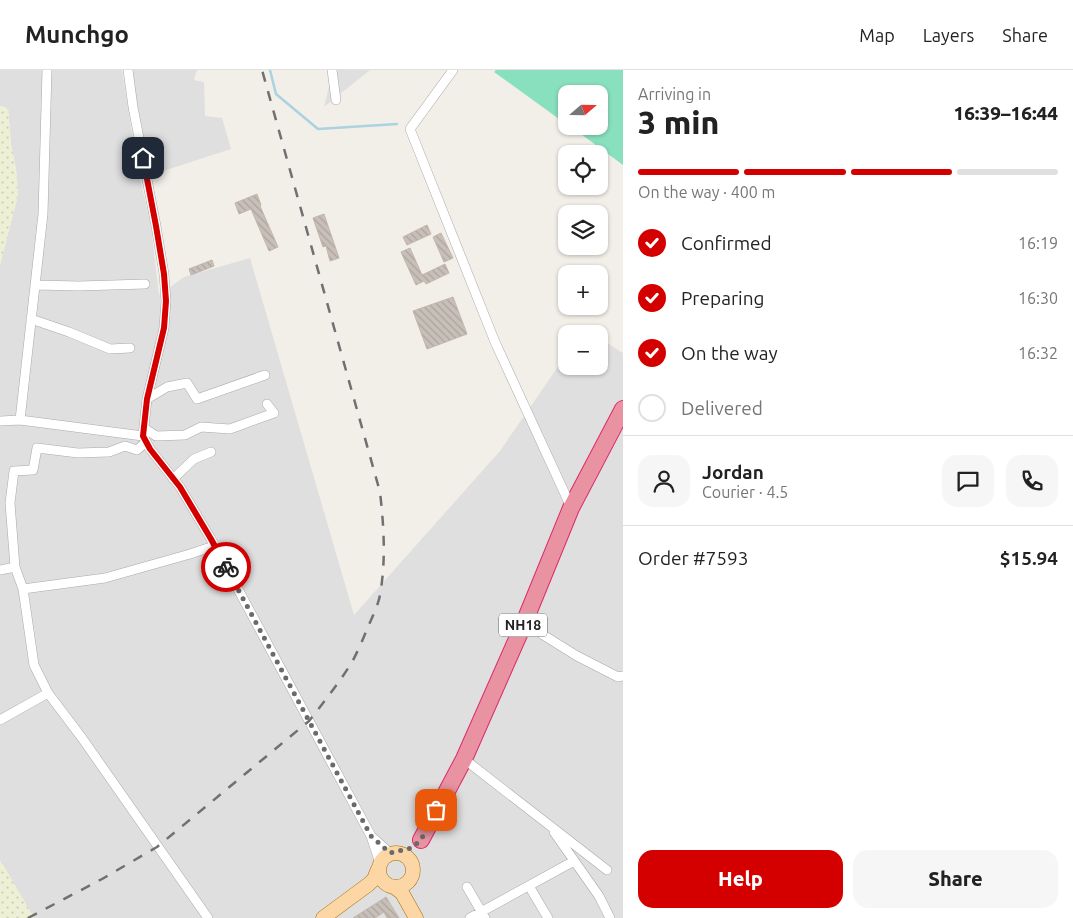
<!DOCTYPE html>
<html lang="en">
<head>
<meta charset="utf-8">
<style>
  :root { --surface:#fff; --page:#f6f6f6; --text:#222; --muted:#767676; --line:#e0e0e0; --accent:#d40000 }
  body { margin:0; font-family:Ubuntu,sans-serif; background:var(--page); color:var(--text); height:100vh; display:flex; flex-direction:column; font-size:19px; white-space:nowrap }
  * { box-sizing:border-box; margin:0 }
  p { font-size:16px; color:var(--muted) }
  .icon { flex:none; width:28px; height:28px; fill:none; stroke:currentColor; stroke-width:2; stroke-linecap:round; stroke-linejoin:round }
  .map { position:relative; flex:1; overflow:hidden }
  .sheet { display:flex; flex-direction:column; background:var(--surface); width:450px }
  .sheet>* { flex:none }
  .needle { width:32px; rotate:70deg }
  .tools { position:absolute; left:558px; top:15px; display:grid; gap:10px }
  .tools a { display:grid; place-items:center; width:50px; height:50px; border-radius:10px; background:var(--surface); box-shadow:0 1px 4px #0004; font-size:25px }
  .pin { position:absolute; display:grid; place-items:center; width:42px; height:42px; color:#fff; margin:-21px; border-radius:10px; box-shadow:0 2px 8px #0006 }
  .courier { position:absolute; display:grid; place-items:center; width:50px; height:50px; margin:-25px; border:4px solid #d40000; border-radius:50%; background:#fff; color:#222; box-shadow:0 1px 6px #0007 }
  .overview em { font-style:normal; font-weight:800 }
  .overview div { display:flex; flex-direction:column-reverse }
  .overview { display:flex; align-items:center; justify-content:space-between; height:85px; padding:0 15px }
  h1 { font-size:32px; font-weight:800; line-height:38px }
  .bar { display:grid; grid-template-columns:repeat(4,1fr); gap:8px 5px; align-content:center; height:60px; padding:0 15px }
  .bar i { height:6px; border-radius:4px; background:var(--line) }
  .bar .active { background:var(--accent) }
  .bar p { grid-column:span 4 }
  .line { display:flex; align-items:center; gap:12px; padding:0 15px; border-top:1px solid var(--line) }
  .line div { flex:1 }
  .round { display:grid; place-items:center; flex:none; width:52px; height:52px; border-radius:15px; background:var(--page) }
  ol { padding:0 15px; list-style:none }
  li { display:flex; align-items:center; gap:15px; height:55px }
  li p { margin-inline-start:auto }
  li .icon { padding:5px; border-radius:50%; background:var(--accent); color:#fff; stroke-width:4 }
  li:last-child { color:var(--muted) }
  li i { width:28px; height:28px; border:2px solid var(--line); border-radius:50% }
  .cta { display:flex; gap:10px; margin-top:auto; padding:10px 15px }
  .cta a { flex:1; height:58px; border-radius:15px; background:var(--accent); color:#fff; font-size:20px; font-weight:800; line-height:58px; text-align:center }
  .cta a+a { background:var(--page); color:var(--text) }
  header { display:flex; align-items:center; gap:30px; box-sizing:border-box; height:70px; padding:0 25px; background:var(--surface); border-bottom:1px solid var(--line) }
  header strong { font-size:24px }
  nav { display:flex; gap:28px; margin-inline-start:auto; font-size:18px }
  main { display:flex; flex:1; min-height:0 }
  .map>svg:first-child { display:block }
  .residential { fill:#e0dfdf }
  .farmland { fill:url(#farmland-dots) }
  .pitch { fill:#88e0be }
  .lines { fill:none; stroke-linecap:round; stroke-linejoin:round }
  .stream { stroke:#aad3df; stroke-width:2.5 }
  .building { fill:url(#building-back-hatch); stroke:#c4b6ab }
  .street-casing { stroke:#a9a9a9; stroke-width:10 }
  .primary-casing { stroke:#a06b00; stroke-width:15 }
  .highway-casing { stroke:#dc2a67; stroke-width:18 }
  .street { stroke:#fff; stroke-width:9 }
  .primary { stroke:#fcd6a4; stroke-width:14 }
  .highway { stroke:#e892a2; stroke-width:16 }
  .rail { stroke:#707070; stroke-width:2.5; stroke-dasharray:10 10; stroke-linecap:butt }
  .done { stroke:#6b6a68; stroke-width:5; stroke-dasharray:0 9 }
  .route { stroke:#d40000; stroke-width:6 }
  .labels { text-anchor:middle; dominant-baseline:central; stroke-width:4.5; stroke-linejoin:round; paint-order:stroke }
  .shield { fill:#fff; stroke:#646464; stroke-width:1 }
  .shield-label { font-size:14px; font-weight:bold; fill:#222 }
</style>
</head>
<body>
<header>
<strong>Munchgo</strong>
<nav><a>Map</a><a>Layers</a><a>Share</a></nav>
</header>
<main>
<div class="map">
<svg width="623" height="848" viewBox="0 0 623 848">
  <defs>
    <pattern id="farmland-dots" width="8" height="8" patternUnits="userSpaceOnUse" patternTransform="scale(1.25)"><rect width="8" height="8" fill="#eef0d5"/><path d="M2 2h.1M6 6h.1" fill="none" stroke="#ccceb7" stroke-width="1.8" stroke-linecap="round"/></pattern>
    <pattern id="building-back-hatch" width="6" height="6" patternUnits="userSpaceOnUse" patternTransform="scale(1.25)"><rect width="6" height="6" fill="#c7bfb8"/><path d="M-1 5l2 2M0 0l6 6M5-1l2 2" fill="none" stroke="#aba49e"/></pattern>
  </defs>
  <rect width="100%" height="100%" fill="#f2efe9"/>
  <!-- residential -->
  <path class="residential" d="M 0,0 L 122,0 L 137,95 L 151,156 L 159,225 L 184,207 L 250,188 L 354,545 L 500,381 L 566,285 L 566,296 L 599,296 L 599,268 L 623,283 L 623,848 L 34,848 L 0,791 L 0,195 L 18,125 L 16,99 L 11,74 L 8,38 L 0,36 Z
    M 131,0 L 197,0 L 194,10 L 204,12 L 205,46 L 222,48 L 231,79 L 151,105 L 135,23 Z
    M 333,0 L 370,0 L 324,37 Z"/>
  <!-- farmland -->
  <path class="farmland" d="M 0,36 L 8,38 L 11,74 L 16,99 L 18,125 L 0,195 Z
    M 0,791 L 1,791 L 34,848 L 0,848 Z"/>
  <!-- pitch -->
  <path class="pitch" d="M 496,0 L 623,0 L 623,95 L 570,56 L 599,56 L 599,24 L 566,24 L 566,54 L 494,2 Z"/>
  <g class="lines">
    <!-- stream -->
    <path class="stream" d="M 270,0 L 276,24 L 318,59 L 397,54"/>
  </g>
  <!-- building -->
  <path class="building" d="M 257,124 L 261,135 L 260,136 L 278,177 L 269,181 L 251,139 L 239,144 L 235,133 Z
    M 324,144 L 339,188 L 330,191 L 326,176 L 323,177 L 313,148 Z
    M 427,155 L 431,164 L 407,175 L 403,167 Z
    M 441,163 L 453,188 L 444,192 L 433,167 Z
    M 410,178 L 422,205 L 445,194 L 449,203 L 426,214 L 424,211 L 416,215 L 401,182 Z
    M 212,190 L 214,196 L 191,205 L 189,199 Z
    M 453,227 L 467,264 L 427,279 L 413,241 Z
    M 386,827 L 399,848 L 387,848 L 384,842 L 375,848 L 353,848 Z"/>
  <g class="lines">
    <defs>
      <path id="street" d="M 128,0 L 133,37 L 156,156 L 164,204 L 166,231 L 164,258 L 147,329 L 143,366 L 150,379 L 180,417 L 211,469 L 371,766
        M 332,0 L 336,30
        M 453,0 L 410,59 L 495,272 L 571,437
        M 35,215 L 79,216 L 145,214
        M 31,249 L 69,262 L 110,279 L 130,278
        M 147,329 L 167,317 L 187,313 L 197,329 L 265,305
        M 20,350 L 43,144 L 47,0
        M 0,351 L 20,350 L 143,366
        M 144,358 L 156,366 L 185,365 L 201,357 L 230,359 L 274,343 L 267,334
        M 146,372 L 137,380 L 125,376 L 109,382 L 78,383 L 37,378 L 33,400 L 14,401 L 10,433 L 15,497 L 23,519 L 34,595 L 48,623 L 82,668 L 208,848
        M 173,409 L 194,389 L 211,382
        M 0,500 L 15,497
        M 23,519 L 105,508 L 190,484 L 214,476
        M 524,553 L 577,586 L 618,607 L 623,606
        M 0,650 L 48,623
        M 464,689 L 607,800
        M 554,762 L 599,826 L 610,848
        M 380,793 L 371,766 L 390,783
        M 529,816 L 548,848
        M 467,817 L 485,848
        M 470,848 L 574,791"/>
      <path id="primary" d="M379 800a17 17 0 1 1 34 0a17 17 0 1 1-34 0Z
        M 394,817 L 402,823 L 416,848
        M 323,848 L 369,814 L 374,809 L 378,799"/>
      <path id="highway" d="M 421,770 L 464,689 L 524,553 L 571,438 L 623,339"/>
    </defs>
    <!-- street casing -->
    <use href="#street" class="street-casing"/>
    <!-- primary casing -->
    <use href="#primary" class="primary-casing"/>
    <!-- highway casing -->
    <use href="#highway" class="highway-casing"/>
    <!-- street -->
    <use href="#street" class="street"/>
    <!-- primary -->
    <use href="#primary" class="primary"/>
    <!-- highway -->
    <use href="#highway" class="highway"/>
    <!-- rail -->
    <path class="rail" d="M 28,848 L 102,809 L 157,777 L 309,651 C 324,632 339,613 352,592 C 358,581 363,569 368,557 C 372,547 378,536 380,525 C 386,491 384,457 380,422 L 262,0"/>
  </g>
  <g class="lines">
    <!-- done -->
    <path class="done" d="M 226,497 L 371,766 L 390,783 L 411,778 L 421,770 L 436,740"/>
    <!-- route -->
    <path class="route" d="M 143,88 L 156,156 L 164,204 L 166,231 L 164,258 L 147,329 L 143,366 L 150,379 L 180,417 L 211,469 L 226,497"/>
  </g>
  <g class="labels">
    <!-- shield labels -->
    <rect class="shield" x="499" y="543.5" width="48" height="23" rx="4"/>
    <g class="shield-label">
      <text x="523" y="555">NH18</text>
    </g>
  </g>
</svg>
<div class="tools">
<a><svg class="needle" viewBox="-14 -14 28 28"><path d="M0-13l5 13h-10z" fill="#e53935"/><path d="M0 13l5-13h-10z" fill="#767676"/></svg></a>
<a><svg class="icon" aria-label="locate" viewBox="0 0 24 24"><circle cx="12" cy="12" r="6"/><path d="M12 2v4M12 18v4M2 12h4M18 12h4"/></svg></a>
<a><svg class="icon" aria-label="layers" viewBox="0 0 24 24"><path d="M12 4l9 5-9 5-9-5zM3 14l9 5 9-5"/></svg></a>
<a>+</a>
<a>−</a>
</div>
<div class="pin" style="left:436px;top:740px;background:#ea580c"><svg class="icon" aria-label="bag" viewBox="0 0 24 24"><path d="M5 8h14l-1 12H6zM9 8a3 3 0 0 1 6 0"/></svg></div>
<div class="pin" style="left:143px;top:88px;background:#1f2937"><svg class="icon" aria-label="home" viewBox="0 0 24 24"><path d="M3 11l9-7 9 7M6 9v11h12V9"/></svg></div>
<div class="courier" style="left:226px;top:497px"><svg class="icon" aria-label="bike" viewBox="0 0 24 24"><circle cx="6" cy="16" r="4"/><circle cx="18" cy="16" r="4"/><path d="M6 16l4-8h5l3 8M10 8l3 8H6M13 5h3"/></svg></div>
</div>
<section class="sheet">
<div class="overview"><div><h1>3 min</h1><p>Arriving in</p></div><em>16:39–16:44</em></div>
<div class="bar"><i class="active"></i><i class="active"></i><i class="active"></i><i></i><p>On the way · 400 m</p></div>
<ol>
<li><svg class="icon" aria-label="check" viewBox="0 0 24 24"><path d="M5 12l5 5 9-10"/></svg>Confirmed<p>16:19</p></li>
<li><svg class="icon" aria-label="check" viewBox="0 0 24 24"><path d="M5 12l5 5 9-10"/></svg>Preparing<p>16:30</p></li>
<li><svg class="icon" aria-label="check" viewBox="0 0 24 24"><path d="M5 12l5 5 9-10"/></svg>On the way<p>16:32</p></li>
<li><i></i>Delivered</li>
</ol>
<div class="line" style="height:90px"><a class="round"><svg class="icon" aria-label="person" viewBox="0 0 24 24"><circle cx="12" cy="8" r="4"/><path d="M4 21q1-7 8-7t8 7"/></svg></a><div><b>Jordan</b><p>Courier · 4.5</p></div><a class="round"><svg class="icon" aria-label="chat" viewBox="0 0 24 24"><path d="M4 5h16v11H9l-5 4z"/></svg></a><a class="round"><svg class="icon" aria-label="phone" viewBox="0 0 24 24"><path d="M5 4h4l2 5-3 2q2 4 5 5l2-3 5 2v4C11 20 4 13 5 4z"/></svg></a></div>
<div class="line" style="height:65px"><div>Order #7593</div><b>$15.94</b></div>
<div class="cta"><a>Help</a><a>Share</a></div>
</section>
</main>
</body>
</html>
